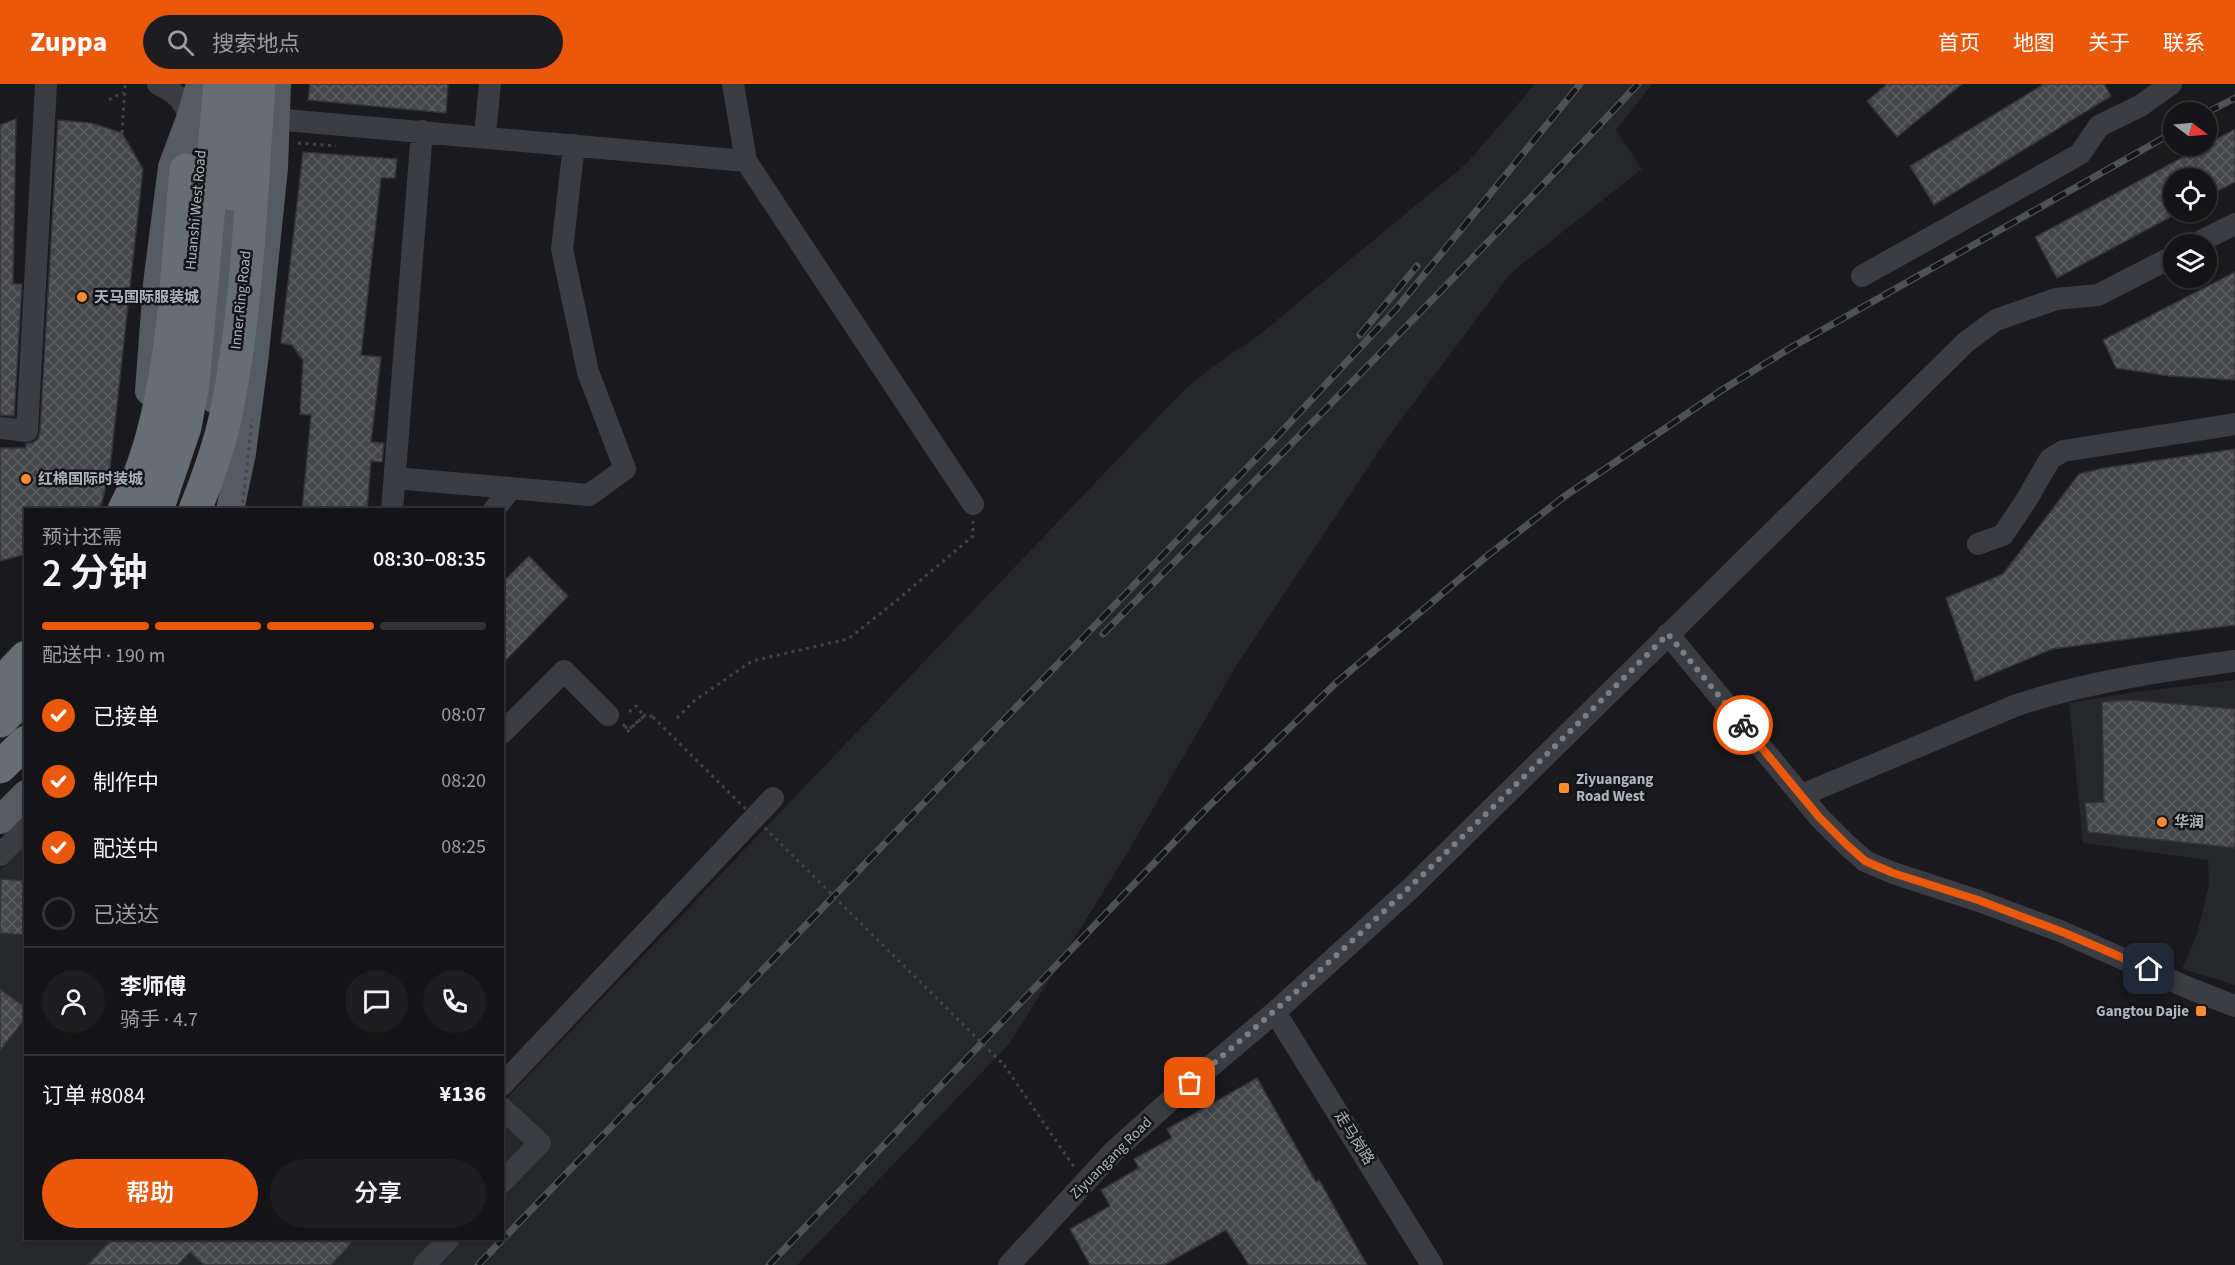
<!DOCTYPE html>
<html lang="zh">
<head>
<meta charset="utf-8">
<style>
  :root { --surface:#141416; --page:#1d1d1f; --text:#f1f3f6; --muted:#9d9ea1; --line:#333335; --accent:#ea580c }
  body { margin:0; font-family:"Source Sans 3","Noto Sans SC",sans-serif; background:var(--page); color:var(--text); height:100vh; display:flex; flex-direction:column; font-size:22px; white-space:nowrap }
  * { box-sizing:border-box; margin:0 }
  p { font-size:20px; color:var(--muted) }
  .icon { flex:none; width:33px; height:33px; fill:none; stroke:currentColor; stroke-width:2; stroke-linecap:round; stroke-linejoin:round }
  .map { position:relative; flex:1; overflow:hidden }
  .sheet { position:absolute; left:24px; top:424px; width:480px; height:732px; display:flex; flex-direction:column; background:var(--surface); border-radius:0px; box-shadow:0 2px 4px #0004,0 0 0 2px var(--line) }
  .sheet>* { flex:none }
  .needle { width:39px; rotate:106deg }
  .fabs { position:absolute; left:2163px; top:18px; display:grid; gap:12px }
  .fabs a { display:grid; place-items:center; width:54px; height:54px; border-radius:50%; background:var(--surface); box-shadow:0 2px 4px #0004,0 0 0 2px var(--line); font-size:30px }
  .pin { position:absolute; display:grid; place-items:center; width:51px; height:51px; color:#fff; margin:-26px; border-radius:12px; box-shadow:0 3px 9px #0006 }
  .courier { position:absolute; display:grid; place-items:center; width:60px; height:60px; margin:-30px; border:4px solid #ea580c; border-radius:50%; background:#fff; color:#222; box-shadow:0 2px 8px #0007 }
  .overview em { font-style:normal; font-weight:600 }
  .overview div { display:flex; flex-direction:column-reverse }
  .overview { display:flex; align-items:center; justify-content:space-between; height:102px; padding:0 18px }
  h1 { font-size:39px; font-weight:600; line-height:45px }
  .bar { display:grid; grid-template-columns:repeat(4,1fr); gap:9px 6px; align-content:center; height:72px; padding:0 18px }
  .bar i { height:8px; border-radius:4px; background:var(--line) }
  .bar .on { background:var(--accent) }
  .bar p { grid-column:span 4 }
  .line { display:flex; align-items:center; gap:15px; padding:0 18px; border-top:2px solid var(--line) }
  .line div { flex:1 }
  .round { display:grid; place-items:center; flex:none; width:63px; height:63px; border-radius:32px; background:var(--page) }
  ol { padding:0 18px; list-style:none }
  li { display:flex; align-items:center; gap:18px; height:66px }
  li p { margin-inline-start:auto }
  li .icon { padding:6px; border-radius:50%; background:var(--accent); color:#fff; stroke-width:4 }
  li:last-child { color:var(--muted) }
  li i { width:33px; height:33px; border:3px solid var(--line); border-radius:50% }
  .action { display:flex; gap:12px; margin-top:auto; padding:12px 18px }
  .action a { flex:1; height:69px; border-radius:36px; background:var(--accent); color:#fff; font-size:24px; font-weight:600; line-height:69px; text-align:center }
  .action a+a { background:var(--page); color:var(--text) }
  header { display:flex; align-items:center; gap:36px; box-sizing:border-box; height:84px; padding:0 30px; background:var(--accent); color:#fff }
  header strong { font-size:28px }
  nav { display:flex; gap:33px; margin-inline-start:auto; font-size:21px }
  .search { width:420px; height:54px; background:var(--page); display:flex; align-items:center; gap:15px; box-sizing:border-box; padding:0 21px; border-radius:33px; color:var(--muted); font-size:22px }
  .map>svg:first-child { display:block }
  .built { fill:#26272a }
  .building { fill:url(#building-cross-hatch); stroke:#343539; stroke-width:1.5 }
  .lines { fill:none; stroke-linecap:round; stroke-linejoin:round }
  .path { stroke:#404549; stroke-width:3; stroke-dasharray:3 4.5; stroke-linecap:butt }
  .minor { stroke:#3b3d42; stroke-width:22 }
  .major { stroke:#565b61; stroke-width:28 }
  .highway { stroke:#666d73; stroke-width:33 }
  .rail-casing { stroke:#4d5257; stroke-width:7 }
  .rail { stroke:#151518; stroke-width:4.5; stroke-dasharray:14; stroke-linecap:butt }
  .path-bridge { stroke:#404549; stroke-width:3; stroke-dasharray:3 4.5; stroke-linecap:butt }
  .highway-bridge { stroke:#666d73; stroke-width:33 }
  .done { stroke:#797f85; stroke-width:6; stroke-dasharray:0 10.8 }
  .route { stroke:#ea580c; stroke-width:8 }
  .poi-dot { fill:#ff8a30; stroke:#151518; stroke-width:2 }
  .labels { text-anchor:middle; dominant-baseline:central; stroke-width:5; stroke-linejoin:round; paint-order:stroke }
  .street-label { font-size:15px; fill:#acb5bd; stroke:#151518 }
  .poi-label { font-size:15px; font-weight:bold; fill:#acb5bd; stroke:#151518; text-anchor:start }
</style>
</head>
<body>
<header>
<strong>Zuppa</strong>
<div class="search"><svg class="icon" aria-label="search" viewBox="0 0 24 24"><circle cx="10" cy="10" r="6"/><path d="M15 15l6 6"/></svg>搜索地点</div>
<nav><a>首页</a><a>地图</a><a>关于</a><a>联系</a></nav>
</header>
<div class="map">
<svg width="2235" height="1181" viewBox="0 0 2235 1181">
  <defs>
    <pattern id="building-cross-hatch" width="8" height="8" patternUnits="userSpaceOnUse" patternTransform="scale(1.5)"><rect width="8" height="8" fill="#44464a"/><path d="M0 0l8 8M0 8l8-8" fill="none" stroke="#5c5e62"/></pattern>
  </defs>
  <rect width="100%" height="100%" fill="#1a1a1d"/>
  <!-- built -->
  <path class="built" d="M 1535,0 L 1652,0 L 1616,46 L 1642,85 L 1511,189 L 1386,356 L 1238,579 L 1126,771 L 1010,959 L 797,1181 L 0,1181 L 0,787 L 25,760 L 26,1155 L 502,1155 L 503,1016 L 504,1017 L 1184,306 L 1212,283 L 1259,251 L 1467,79 Z
    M 2235,596 L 2235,901 L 2182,885 L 2197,850 L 2209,800 L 2208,776 L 2083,759 L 2069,619 L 2128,609 Z"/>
  <!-- building -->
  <path class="building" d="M 310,0 L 448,0 L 446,29 L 308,16 Z
    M 1887,0 L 1962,0 L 1897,53 L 1867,17 Z
    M 2044,0 L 2104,0 L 2111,12 L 1934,121 L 1910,82 Z
    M 16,35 L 13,200 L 22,200 L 14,332 L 0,331 L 0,41 Z
    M 58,36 L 91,39 L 122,49 L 143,85 L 110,384 L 101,422 L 77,426 L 26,426 L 26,470 L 0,477 L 0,364 L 26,364 L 26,360 L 32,359 L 38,355 L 40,348 Z
    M 2235,45 L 2235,98 L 2206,113 L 2206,94 L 2174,94 L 2174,131 L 2057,194 L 2035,153 Z
    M 303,68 L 397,75 L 395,94 L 381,94 L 361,271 L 381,273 L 371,358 L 384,359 L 382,378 L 371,377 L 367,426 L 302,426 L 311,331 L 300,330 L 303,276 L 292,261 L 281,259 Z
    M 2235,188 L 2235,296 L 2169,292 L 2116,284 L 2103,256 Z
    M 2235,365 L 2235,541 L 2052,565 L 1975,597 L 1946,514 L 2003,490 L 2079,390 L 2104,384 Z
    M 529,472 L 568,512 L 502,580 L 502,499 Z
    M 2131,616 L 2235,625 L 2235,764 L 2088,748 L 2085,719 L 2104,718 L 2102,618 Z
    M 1,795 L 26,797 L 26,851 L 0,849 Z
    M 0,905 L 26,924 L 26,933 L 0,967 Z
    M 1257,994 L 1316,1098 L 1319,1096 L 1367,1181 L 1249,1181 L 1226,1146 L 1164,1181 L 1090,1181 L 1070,1145 L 1110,1122 L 1101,1106 L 1139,1084 L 1134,1075 L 1172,1054 L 1167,1045 Z
    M 112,1155 L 355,1155 L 331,1181 L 204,1181 L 190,1168 L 178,1181 L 87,1181 Z"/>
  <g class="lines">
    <!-- path -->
    <path class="path" d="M 109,16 L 123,8
      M 122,49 L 125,0
      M 298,59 L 336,62
      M 677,634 L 694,617 L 752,577 L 848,555 L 896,517 L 973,452 L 973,437
      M 623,640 L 628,647 L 646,630 L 653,633
      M 625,642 L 628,646 L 644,632 L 636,622 L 628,629
      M 1004,981 L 1074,1083"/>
    <!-- minor -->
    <path class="minor" d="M 158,0 C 175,8 184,16 190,35
      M 733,0 L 746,77 L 973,420
      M 274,35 L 746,77
      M 486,40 L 490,0
      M 2195,160 L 2235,140
      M 1862,192 L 2080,70 L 2099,42 L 2140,22 L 2171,0
      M 0,344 L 27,347 L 46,0
      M 395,394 L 589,411 L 625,385 L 588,288 L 562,165 L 574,61
      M 392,426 L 422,47
      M 494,426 L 511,404
      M 1978,460 L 2003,451 L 2027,415 L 2050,375 L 2063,367 L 2235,340
      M 1668,550 L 1819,733 L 1847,761 L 1865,777 L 1893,789 L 1979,817 L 2060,847 L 2191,905 L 2235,922
      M 502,649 L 564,587 L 608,631
      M 1802,711 L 2017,621 C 2087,598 2162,587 2235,577
      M 0,771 L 26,744
      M 1275,928 L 1432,1181
      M 502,1001 L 773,714
      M 502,1024 L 540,1059 L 502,1098
      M 424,1181 L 449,1155
      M 1009,1181 L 1113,1068 L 1173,1014 L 1275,928 L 1410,805 L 1966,258 L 1996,236 L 2056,215 L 2098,211 L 2174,172"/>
    <!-- major -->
    <path class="major" d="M 188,53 L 190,35 L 200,0
      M 149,307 L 157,200 L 172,83 L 190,35
      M 214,315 L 234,89
      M 230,426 L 242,369 L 254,278 L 274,84 L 277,0
      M 0,736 L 26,710"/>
    <!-- highway -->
    <path class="highway" d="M 232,110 L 239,0
      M 174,229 L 186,86
      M 0,637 L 26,611"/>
    <defs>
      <path id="rail" d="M 2206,29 L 2235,14
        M 1360,251 L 1417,182
        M 1103,550 C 1283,369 1463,187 1638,0
        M 478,1181 L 1272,358 L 1396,225 L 1580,0
        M 769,1181 L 1205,726 L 1337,598 L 1487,472 L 1565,412 L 1722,306 L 1792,263 L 2174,48"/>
    </defs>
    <!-- rail casing -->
    <use href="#rail" class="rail-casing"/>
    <!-- rail -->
    <use href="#rail" class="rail"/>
    <!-- path-bridge -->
    <path class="path-bridge" d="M 242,426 L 252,336
      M 653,633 L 1004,981"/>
    <!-- highway-bridge -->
    <path class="highway-bridge" d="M 124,426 C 155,365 166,297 174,229
      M 157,426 L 185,343 L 193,299 L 220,0
      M 195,426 C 207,396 218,366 225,335 C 248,226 251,111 259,0
      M 0,600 L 26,573
      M 0,683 L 26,658"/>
  </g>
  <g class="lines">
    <!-- done -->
    <path class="done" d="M 1190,999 C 1359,859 1513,704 1668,550 L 1743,641"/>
    <!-- route -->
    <path class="route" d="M 1743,641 L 1819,733 L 1847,761 L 1865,777 L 1893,789 L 1978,816 L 2060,847 L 2149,885"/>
  </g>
  <!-- markers -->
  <g class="poi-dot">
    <circle cx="82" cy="213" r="6"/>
    <circle cx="26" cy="395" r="6"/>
    <rect x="1558" y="698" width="12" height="12" rx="3"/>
    <circle cx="2162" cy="738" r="6"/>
    <rect x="2195" y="921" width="12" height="12" rx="3"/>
  </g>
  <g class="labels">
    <!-- street labels -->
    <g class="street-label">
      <text transform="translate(196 126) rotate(-85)">Huanshi West Road</text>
      <text transform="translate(241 216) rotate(-84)">Inner Ring Road</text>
      <text transform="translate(1354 1054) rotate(58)">走马岗路</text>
      <text transform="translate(1111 1074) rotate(-45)">Ziyuangang Road</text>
    </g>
    <!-- poi labels -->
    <g class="poi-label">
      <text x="94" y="213">天马国际服装城</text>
      <text x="38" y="395">红棉国际时装城</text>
      <text x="1576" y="695">Ziyuangang<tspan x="1576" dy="17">Road West</tspan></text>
      <text x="2174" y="738">华润</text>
      <text x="2189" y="927" text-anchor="end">Gangtou Dajie</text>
    </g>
  </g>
</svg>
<div class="fabs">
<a><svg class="needle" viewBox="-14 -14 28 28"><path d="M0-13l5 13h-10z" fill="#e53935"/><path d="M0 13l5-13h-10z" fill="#9d9ea1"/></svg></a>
<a><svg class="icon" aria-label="locate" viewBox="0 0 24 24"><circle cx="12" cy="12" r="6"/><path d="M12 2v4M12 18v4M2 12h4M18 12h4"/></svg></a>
<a><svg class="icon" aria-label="layers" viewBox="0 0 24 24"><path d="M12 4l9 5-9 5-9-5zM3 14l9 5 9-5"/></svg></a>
</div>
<div class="pin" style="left:1190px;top:999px;background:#ea580c"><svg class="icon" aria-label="bag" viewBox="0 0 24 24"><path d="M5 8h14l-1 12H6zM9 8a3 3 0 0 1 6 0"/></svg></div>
<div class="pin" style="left:2149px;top:885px;background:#1f2937"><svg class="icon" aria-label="home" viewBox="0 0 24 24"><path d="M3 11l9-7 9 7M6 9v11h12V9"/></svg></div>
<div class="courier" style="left:1743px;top:641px"><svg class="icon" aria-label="bike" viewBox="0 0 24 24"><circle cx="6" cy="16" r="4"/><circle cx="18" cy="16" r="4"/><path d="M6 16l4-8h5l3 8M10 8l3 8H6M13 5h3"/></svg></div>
<section class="sheet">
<div class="overview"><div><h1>2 分钟</h1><p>预计还需</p></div><em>08:30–08:35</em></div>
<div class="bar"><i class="on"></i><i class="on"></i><i class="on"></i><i></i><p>配送中 · 190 m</p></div>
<ol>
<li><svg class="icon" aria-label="check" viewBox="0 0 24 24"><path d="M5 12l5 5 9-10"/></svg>已接单<p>08:07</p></li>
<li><svg class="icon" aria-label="check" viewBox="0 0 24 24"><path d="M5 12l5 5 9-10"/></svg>制作中<p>08:20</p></li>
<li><svg class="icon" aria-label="check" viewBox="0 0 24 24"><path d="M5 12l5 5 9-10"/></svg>配送中<p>08:25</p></li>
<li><i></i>已送达</li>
</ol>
<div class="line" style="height:108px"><a class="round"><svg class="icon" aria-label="person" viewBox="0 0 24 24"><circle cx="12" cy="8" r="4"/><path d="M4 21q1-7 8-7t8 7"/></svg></a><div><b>李师傅</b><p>骑手 · 4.7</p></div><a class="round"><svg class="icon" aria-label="chat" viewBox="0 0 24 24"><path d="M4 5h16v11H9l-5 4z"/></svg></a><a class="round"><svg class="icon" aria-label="phone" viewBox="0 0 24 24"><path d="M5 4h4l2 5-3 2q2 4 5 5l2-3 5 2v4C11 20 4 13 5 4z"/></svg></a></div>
<div class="line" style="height:78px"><div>订单 #8084</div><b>¥136</b></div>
<div class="action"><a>帮助</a><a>分享</a></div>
</section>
</div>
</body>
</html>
